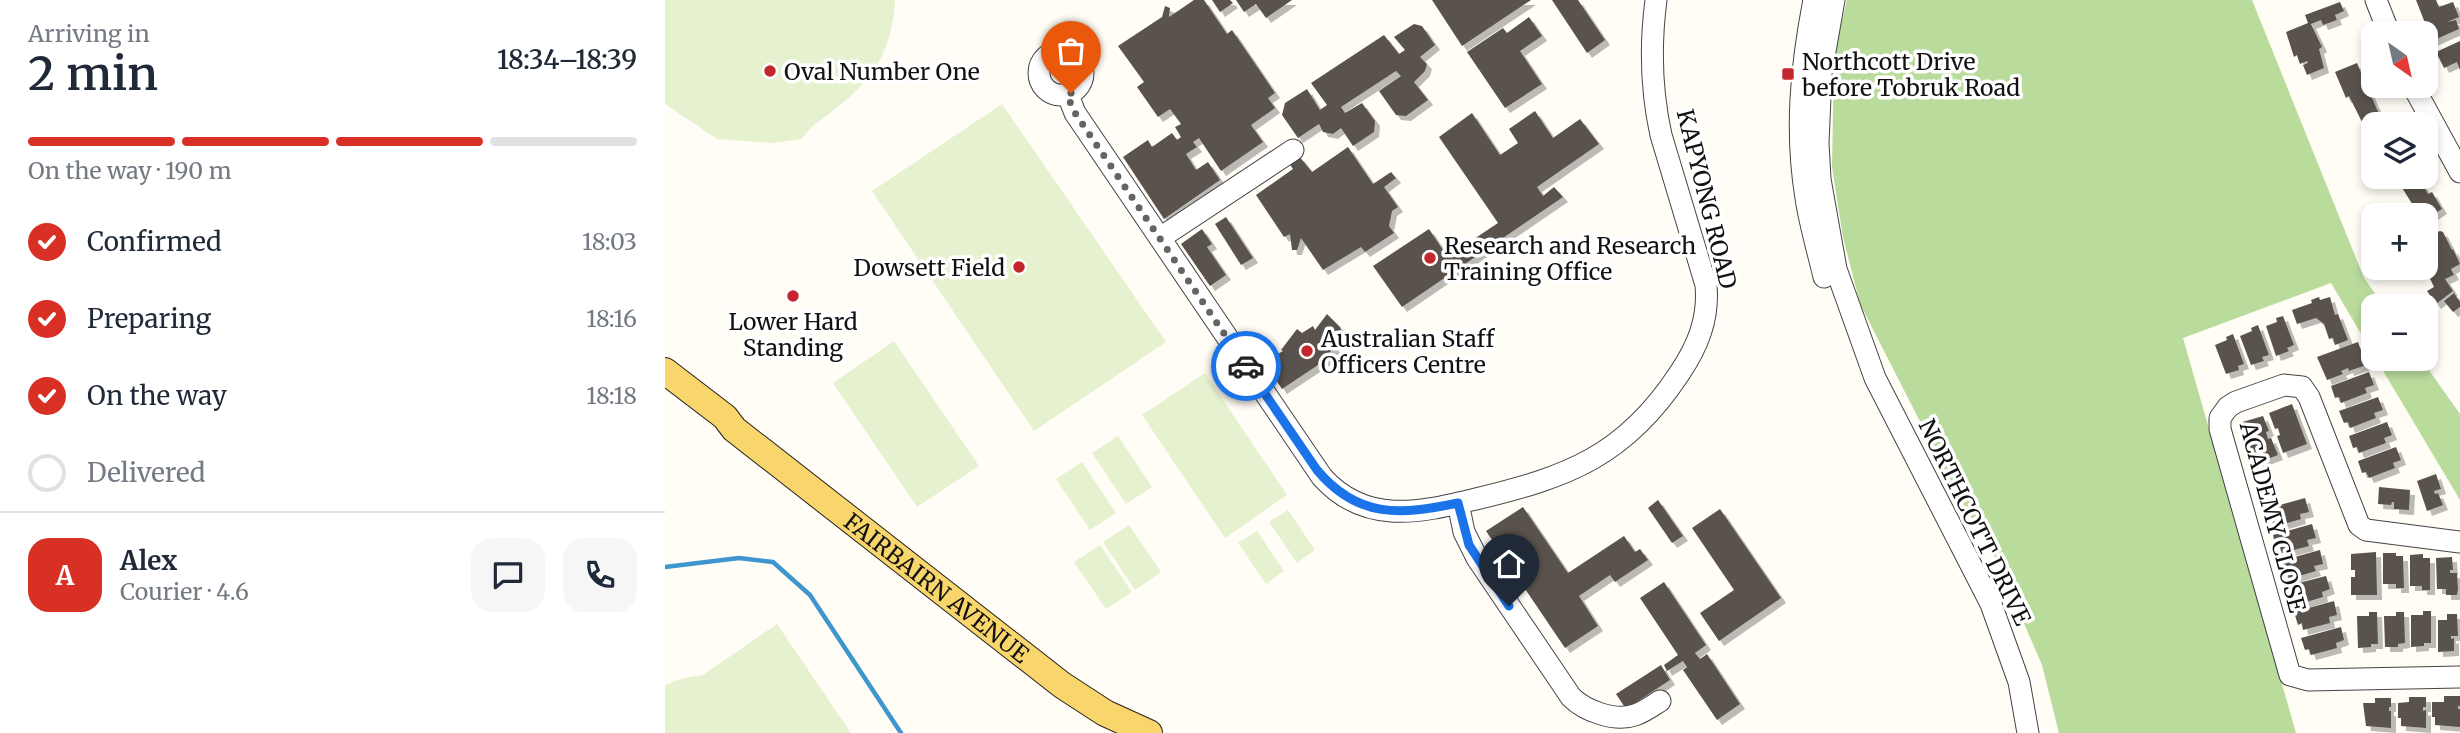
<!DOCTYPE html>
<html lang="en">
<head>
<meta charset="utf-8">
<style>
  :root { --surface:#fff; --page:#f6f6f7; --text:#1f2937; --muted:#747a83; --line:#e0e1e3; --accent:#d93025 }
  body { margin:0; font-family:Merriweather,serif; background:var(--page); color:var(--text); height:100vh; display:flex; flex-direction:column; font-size:26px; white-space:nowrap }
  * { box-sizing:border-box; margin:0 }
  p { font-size:23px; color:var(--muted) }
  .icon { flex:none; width:38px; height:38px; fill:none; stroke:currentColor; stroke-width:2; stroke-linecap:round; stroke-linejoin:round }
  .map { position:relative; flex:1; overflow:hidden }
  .drawer { display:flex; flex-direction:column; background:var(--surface); width:665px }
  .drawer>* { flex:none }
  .needle { width:46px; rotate:146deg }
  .tools { position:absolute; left:1696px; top:21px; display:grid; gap:14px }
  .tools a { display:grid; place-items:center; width:77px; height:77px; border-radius:14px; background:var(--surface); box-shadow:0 4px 10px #0003; font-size:35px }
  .pin { position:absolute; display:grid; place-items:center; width:60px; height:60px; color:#fff; margin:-72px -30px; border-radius:50% 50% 50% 0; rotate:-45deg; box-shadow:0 0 7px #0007 }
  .pin .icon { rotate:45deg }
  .courier { position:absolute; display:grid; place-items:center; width:70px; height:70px; margin:-35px; border:5px solid #1a73e8; border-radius:50%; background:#fff; color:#222; box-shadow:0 2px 9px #0007 }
  .summary em { font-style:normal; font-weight:600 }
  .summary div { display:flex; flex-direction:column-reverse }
  .summary { display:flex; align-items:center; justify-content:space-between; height:119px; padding:0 28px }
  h1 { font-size:46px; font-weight:600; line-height:52px }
  .bar { display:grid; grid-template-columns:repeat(4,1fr); gap:10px 7px; align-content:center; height:84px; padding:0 28px }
  .bar i { height:9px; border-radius:5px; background:var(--line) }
  .bar .on { background:var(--accent) }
  .bar p { grid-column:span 4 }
  .line { display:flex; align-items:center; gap:18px; padding:0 28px; border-top:2px solid var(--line) }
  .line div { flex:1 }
  .round { display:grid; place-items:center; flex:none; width:74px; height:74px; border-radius:21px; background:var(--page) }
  ol { padding:0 28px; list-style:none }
  li { display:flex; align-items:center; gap:21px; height:77px }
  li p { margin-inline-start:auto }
  li .icon { padding:7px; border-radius:50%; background:var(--accent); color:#fff; stroke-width:4 }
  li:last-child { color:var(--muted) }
  li i { width:38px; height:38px; border:4px solid var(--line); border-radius:50% }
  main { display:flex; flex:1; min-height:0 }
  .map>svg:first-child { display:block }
  .forest { fill:#b9dc9c }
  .pitch { fill:#e6f2cf }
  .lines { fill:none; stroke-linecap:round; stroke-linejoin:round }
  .stream { stroke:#3f96cf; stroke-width:4.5 }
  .building { fill:#5a524d; filter:url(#shadow) }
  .minor-casing { stroke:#444; stroke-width:23 }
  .major-casing { stroke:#222; stroke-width:28 }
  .minor { stroke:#fff; stroke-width:21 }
  .major { stroke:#f9d66b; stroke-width:26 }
  .done { stroke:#646461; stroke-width:7; stroke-dasharray:0 12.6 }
  .route { stroke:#1a73e8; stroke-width:9 }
  .poi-dot { fill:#c4262e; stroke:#fff; stroke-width:2.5 }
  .labels { text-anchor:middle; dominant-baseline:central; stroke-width:7; stroke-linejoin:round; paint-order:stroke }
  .poi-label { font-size:23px; fill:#111; stroke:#fff; text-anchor:start }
  .street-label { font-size:23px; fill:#111; stroke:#fff }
</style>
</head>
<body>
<main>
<section class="drawer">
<div class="summary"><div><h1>2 min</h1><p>Arriving in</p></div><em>18:34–18:39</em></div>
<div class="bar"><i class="on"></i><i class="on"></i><i class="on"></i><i></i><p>On the way · 190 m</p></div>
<ol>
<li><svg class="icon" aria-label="check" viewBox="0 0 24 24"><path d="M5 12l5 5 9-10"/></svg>Confirmed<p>18:03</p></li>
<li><svg class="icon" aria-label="check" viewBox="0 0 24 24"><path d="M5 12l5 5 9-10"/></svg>Preparing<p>18:16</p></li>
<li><svg class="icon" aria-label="check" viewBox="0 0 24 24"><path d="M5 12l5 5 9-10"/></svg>On the way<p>18:18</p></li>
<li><i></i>Delivered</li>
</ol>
<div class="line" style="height:126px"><b class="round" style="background:var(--accent);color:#fff">A</b><div><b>Alex</b><p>Courier · 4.6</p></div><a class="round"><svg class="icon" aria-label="chat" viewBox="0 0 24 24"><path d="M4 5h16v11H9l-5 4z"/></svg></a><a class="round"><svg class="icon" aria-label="phone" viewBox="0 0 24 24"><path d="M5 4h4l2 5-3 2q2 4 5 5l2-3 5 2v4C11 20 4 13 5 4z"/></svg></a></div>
</section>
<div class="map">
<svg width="1795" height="733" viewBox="0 0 1795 733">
  <defs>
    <filter id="shadow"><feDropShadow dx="5" dy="5" stdDeviation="0" flood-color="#0004"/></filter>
  </defs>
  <rect width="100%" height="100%" fill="#fffdf5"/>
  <!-- forest -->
  <path class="forest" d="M 1182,0 L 1587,0 L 1699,278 L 1719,306 L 1708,306 L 1708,354 L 1666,283 L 1518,338 L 1631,733 L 1394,733 L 1377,665 L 1333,563 L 1289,488 L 1195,304 L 1178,237 L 1167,167 L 1169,53 Z
    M 1711,359 L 1756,359 L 1795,414 L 1795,500 Z"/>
  <!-- pitch -->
  <path class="pitch" d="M 0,0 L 230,0 C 227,51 209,79 169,110 C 157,120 145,125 137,139 L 107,143 L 52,139 L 0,104 Z
    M 337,104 L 501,342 L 369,431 L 207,191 Z
    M 229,341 L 314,466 L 252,507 L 168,383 Z
    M 540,373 L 622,495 L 560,538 L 477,415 Z
    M 453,436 L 487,487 L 461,504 L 427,453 Z
    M 417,462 L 451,513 L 425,530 L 391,479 Z
    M 623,510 L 650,550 L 632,563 L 604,522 Z
    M 464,525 L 496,572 L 470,590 L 438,542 Z
    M 592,531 L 619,571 L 601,584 L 573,543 Z
    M 435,545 L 467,592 L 441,609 L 409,562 Z
    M 112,624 L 186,733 L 0,733 L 0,685 L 15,679 L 38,675 Z"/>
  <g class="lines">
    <!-- stream -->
    <path class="stream" d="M 0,567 L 74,558 L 108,562 L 145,595 L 236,733"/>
  </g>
  <!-- building -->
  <path class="building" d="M 529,0 L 539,0 L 562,34 L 567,30 L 610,93 L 603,98 L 610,108 L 586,125 L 598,142 L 556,171 L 534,138 L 528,142 L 532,147 L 521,154 L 531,170 L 543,162 L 555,180 L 499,219 L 458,157 L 483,140 L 487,147 L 507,133 L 512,140 L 516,137 L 510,127 L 516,124 L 505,109 L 493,117 L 472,87 L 479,82 L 453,46 L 497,17 L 500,6 L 505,8 L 504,17 Z
    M 547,0 L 565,0 L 568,3 L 555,12 Z
    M 571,0 L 627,0 L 601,18 L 591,4 L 579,12 Z
    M 767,0 L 866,0 L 797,46 Z
    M 887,0 L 913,0 L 940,40 L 922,53 Z
    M 1751,0 L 1771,0 L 1774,7 L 1788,2 L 1794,17 L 1782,22 L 1791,20 L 1794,29 L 1767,41 Z
    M 1675,2 L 1679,11 L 1670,15 L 1672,20 L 1658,25 L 1656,20 L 1646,24 L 1657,47 L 1654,49 L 1659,68 L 1642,75 L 1638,65 L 1643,63 L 1642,61 L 1635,64 L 1632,55 L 1629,57 L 1621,32 L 1643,23 L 1640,15 Z
    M 864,17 L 877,36 L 855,51 L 877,84 L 840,108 L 802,52 L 838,28 L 842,33 Z
    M 749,24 L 757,26 L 770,45 L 755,57 L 762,64 L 760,71 L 749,82 L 763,100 L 741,116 L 731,115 L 714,91 L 736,76 L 731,71 L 676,107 L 680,113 L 697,103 L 710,121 L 709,132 L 688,146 L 676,128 L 668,134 L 658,132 L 654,124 L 633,138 L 617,115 L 620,103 L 642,89 L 655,110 L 662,105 L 646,83 L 719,35 L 734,54 L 740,50 L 729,37 Z
    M 1795,41 L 1795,70 L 1792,62 L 1779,68 L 1771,52 Z
    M 1692,63 L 1714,114 L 1697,122 L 1684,96 L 1681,98 L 1670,72 Z
    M 870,111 L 888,138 L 915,119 L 934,144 L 872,187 L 878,196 L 889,187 L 898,197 L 737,307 L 708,266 L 764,229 L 778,250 L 792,241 L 797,247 L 833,223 L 774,137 L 807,113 L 835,155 L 853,143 L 844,129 Z
    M 683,147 L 708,184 L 726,172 L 731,178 L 719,187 L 733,207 L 727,211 L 724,226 L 729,233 L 700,252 L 696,247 L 658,270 L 636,238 L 632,250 L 627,250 L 625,234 L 619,237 L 591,195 L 628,169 L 624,163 L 634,156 L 647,172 Z
    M 1750,177 L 1753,177 L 1763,194 L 1767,192 L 1777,209 L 1760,220 L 1760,215 L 1754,215 L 1736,186 Z
    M 561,217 L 588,258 L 576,265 L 550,224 Z
    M 537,229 L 547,244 L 542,247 L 561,275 L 545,286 L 516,244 Z
    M 1775,231 L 1778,232 L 1787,250 L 1788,249 L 1795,264 L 1786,269 L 1789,275 L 1780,279 L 1788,291 L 1771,304 L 1762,291 L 1769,287 L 1760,268 L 1766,266 L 1760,256 L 1760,238 Z
    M 1789,293 L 1795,302 L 1795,307 L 1788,312 L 1779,301 Z
    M 1654,297 L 1655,300 L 1665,297 L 1670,315 L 1673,314 L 1683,340 L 1670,345 L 1668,338 L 1664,339 L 1659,324 L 1651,318 L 1632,324 L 1627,310 L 1647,303 L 1646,300 Z
    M 662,314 L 675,327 L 679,340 L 667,343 L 670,348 L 665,352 L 668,355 L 617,389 L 599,362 L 618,351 L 616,350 L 632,329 L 637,333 L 648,326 L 650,330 Z
    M 1618,316 L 1629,345 L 1622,348 L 1624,351 L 1611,356 L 1601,326 L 1612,322 L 1611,318 Z
    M 1593,325 L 1604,355 L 1597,357 L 1599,361 L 1586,365 L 1575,336 L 1587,331 L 1586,328 Z
    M 1568,334 L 1579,364 L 1573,366 L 1574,370 L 1561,374 L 1550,345 L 1562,340 L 1561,337 Z
    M 1693,342 L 1701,365 L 1684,371 L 1683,368 L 1676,371 L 1678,374 L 1662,380 L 1652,357 Z
    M 1704,372 L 1709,385 L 1700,388 L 1702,393 L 1676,403 L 1674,397 L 1670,398 L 1666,386 Z
    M 1713,397 L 1718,410 L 1709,413 L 1711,418 L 1685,428 L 1683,422 L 1679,423 L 1674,411 Z
    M 1627,404 L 1642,444 L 1618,453 L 1612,436 L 1615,435 L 1613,428 L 1610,429 L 1604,413 Z
    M 1598,416 L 1604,431 L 1601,432 L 1603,439 L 1606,438 L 1613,455 L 1589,464 L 1574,423 Z
    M 1722,422 L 1727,435 L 1719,438 L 1721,443 L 1694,453 L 1692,447 L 1688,448 L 1684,436 Z
    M 1731,447 L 1736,460 L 1728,463 L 1730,468 L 1704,478 L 1701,472 L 1697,473 L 1693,461 Z
    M 1771,474 L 1776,489 L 1769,491 L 1770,494 L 1773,493 L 1778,505 L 1762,511 L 1752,481 Z
    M 1714,487 L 1745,490 L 1744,510 L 1729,509 L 1729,502 L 1727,502 L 1726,505 L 1713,504 Z
    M 1640,498 L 1644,512 L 1635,514 L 1636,519 L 1609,527 L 1608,520 L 1603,521 L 1600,509 Z
    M 993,500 L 1018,536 L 1007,543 L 983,508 Z
    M 858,507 L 903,573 L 959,536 L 970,552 L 975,549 L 983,560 L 950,582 L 945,575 L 914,596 L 933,626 L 900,648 L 821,531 Z
    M 1055,509 L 1116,598 L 1054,641 L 1035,613 L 1069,590 L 1027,528 Z
    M 1647,524 L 1651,538 L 1642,540 L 1644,546 L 1617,553 L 1615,547 L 1611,548 L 1608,535 Z
    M 1655,550 L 1658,564 L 1649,566 L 1651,571 L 1624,579 L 1622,572 L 1618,574 L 1615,561 Z
    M 1711,552 L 1712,595 L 1686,595 L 1686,577 L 1690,577 L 1690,570 L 1686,570 L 1686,554 Z
    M 1718,553 L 1731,553 L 1731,556 L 1738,556 L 1739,588 L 1731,588 L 1731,584 L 1718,584 Z
    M 1758,554 L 1758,558 L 1765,558 L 1765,590 L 1757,590 L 1757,586 L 1745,586 L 1745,555 Z
    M 1787,557 L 1788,570 L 1785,570 L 1785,573 L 1792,573 L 1793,589 L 1792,595 L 1781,595 L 1781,589 L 1772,589 L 1771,558 Z
    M 1661,576 L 1665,589 L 1657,592 L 1658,597 L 1631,605 L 1630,598 L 1625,599 L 1622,586 Z
    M 999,582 L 1041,645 L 1030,653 L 1035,659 L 1042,654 L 1075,704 L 1052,720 L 1018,670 L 1022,667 L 1018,661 L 1002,671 L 999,665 L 1013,655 L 975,598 Z
    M 1669,601 L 1672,615 L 1664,617 L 1665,623 L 1638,630 L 1637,623 L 1633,625 L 1629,612 Z
    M 1758,611 L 1766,611 L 1766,643 L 1759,643 L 1759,646 L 1746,647 L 1746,615 L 1758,615 Z
    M 1704,612 L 1712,612 L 1713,644 L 1706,644 L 1706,647 L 1693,648 L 1692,616 L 1704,616 Z
    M 1731,612 L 1739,612 L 1740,643 L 1733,644 L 1733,647 L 1720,647 L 1719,616 L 1731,616 Z
    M 1782,614 L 1792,614 L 1793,636 L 1786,636 L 1786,639 L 1789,638 L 1789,651 L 1773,652 L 1773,620 L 1782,620 Z
    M 1676,627 L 1679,640 L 1671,643 L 1672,648 L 1646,655 L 1644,649 L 1640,650 L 1636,638 Z
    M 996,665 L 1005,680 L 961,709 L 951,694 Z
    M 1779,696 L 1795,696 L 1795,706 L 1793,706 L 1793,709 L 1795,709 L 1795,727 L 1770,725 L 1770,717 L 1767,717 L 1767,702 L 1779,702 Z
    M 1744,697 L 1761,697 L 1761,707 L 1758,707 L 1758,711 L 1761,710 L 1761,728 L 1736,726 L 1736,718 L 1733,718 L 1733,703 L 1744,702 Z
    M 1710,698 L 1726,698 L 1726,707 L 1724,707 L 1724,711 L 1726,711 L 1726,728 L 1701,726 L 1698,703 L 1710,703 Z"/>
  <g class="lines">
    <defs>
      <path id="minor" d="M 1149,0 C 1136,66 1130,131 1141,198 C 1145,225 1153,251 1159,277
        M 1169,0 L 1156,74 L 1153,143 L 1155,179 L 1171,269 L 1210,378 L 1326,604 L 1354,682 L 1363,733
        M 1711,0 L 1724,33
        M374 73a22 22 0 1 1 44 0a22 22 0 1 1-44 0Z
        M 1748,86 L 1795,172
        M 403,95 L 410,113 L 657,477 C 701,526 756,512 811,499 C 903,477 960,456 1014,374 C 1033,346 1044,319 1041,285 L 996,135 C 986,90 985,46 991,0
        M 495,238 L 628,150
        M 793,503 L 799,532 L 812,558 L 906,697 C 920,711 950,722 970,715 C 979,712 987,706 995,701
        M 1795,542 L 1701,530 L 1694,525 L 1644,397 L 1637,387 L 1619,385 L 1571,402 L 1563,407 L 1555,418 L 1555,429 L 1625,675 L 1643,680 L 1795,677"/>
      <g id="major">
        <path id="s1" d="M 0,371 L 60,417 L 69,429 L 397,685 L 440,713 L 484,733"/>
      </g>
    </defs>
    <!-- minor casing -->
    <use href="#minor" class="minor-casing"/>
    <!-- major casing -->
    <use href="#major" class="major-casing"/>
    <!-- minor -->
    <use href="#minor" class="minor"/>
    <!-- major -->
    <use href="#major" class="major"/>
  </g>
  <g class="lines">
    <!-- done -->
    <path class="done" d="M 406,93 L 402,95 L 410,113 L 581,366"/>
    <!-- route -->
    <path class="route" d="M 581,366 L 652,470 C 693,519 736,515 793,503 L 804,545 L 844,606"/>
  </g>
  <!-- markers -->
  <g class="poi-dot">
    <circle cx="105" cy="71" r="7"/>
    <rect x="1116" y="67" width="14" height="14" rx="3.5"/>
    <circle cx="765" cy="258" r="7"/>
    <circle cx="354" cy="267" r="7"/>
    <circle cx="128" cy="296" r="7"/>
    <circle cx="642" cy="351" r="7"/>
  </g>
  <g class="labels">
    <!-- poi labels -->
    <g class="poi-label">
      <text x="1137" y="61">Northcott Drive<tspan x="1137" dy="26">before Tobruk Road</tspan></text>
      <text x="119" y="71">Oval Number One</text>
      <text x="779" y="245">Research and Research<tspan x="779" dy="26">Training Office</tspan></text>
      <text x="340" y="267" text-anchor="end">Dowsett Field</text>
      <text x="128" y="321" text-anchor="middle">Lower Hard<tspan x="128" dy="26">Standing</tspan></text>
      <text x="656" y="338">Australian Staff<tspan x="656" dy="26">Officers Centre</tspan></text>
    </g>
    <!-- street labels -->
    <g class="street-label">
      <text transform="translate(1042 199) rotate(76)">KAPYONG ROAD</text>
      <text transform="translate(1608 517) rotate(75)">ACADEMY CLOSE</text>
      <text transform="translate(1310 522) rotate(64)">NORTHCOTT DRIVE</text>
      <text stroke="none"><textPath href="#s1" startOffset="348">FAIRBAIRN AVENUE</textPath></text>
    </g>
  </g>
</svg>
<div class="tools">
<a><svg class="needle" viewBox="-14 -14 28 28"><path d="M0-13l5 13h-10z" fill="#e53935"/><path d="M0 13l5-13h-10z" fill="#747a83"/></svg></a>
<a><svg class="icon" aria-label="layers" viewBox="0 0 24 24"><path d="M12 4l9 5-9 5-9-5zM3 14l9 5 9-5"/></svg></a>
<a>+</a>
<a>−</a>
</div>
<div class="pin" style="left:406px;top:93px;background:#ea580c"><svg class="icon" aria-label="bag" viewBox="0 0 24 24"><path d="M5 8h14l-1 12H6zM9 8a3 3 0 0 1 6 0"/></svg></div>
<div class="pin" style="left:844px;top:606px;background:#1f2937"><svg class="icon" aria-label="home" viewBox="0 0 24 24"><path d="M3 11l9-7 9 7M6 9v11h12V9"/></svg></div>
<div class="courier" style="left:581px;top:366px"><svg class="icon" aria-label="car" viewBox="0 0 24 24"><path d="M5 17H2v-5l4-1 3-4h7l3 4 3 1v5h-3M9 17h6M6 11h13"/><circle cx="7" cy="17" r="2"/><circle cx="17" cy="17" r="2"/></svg></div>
</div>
</main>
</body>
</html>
